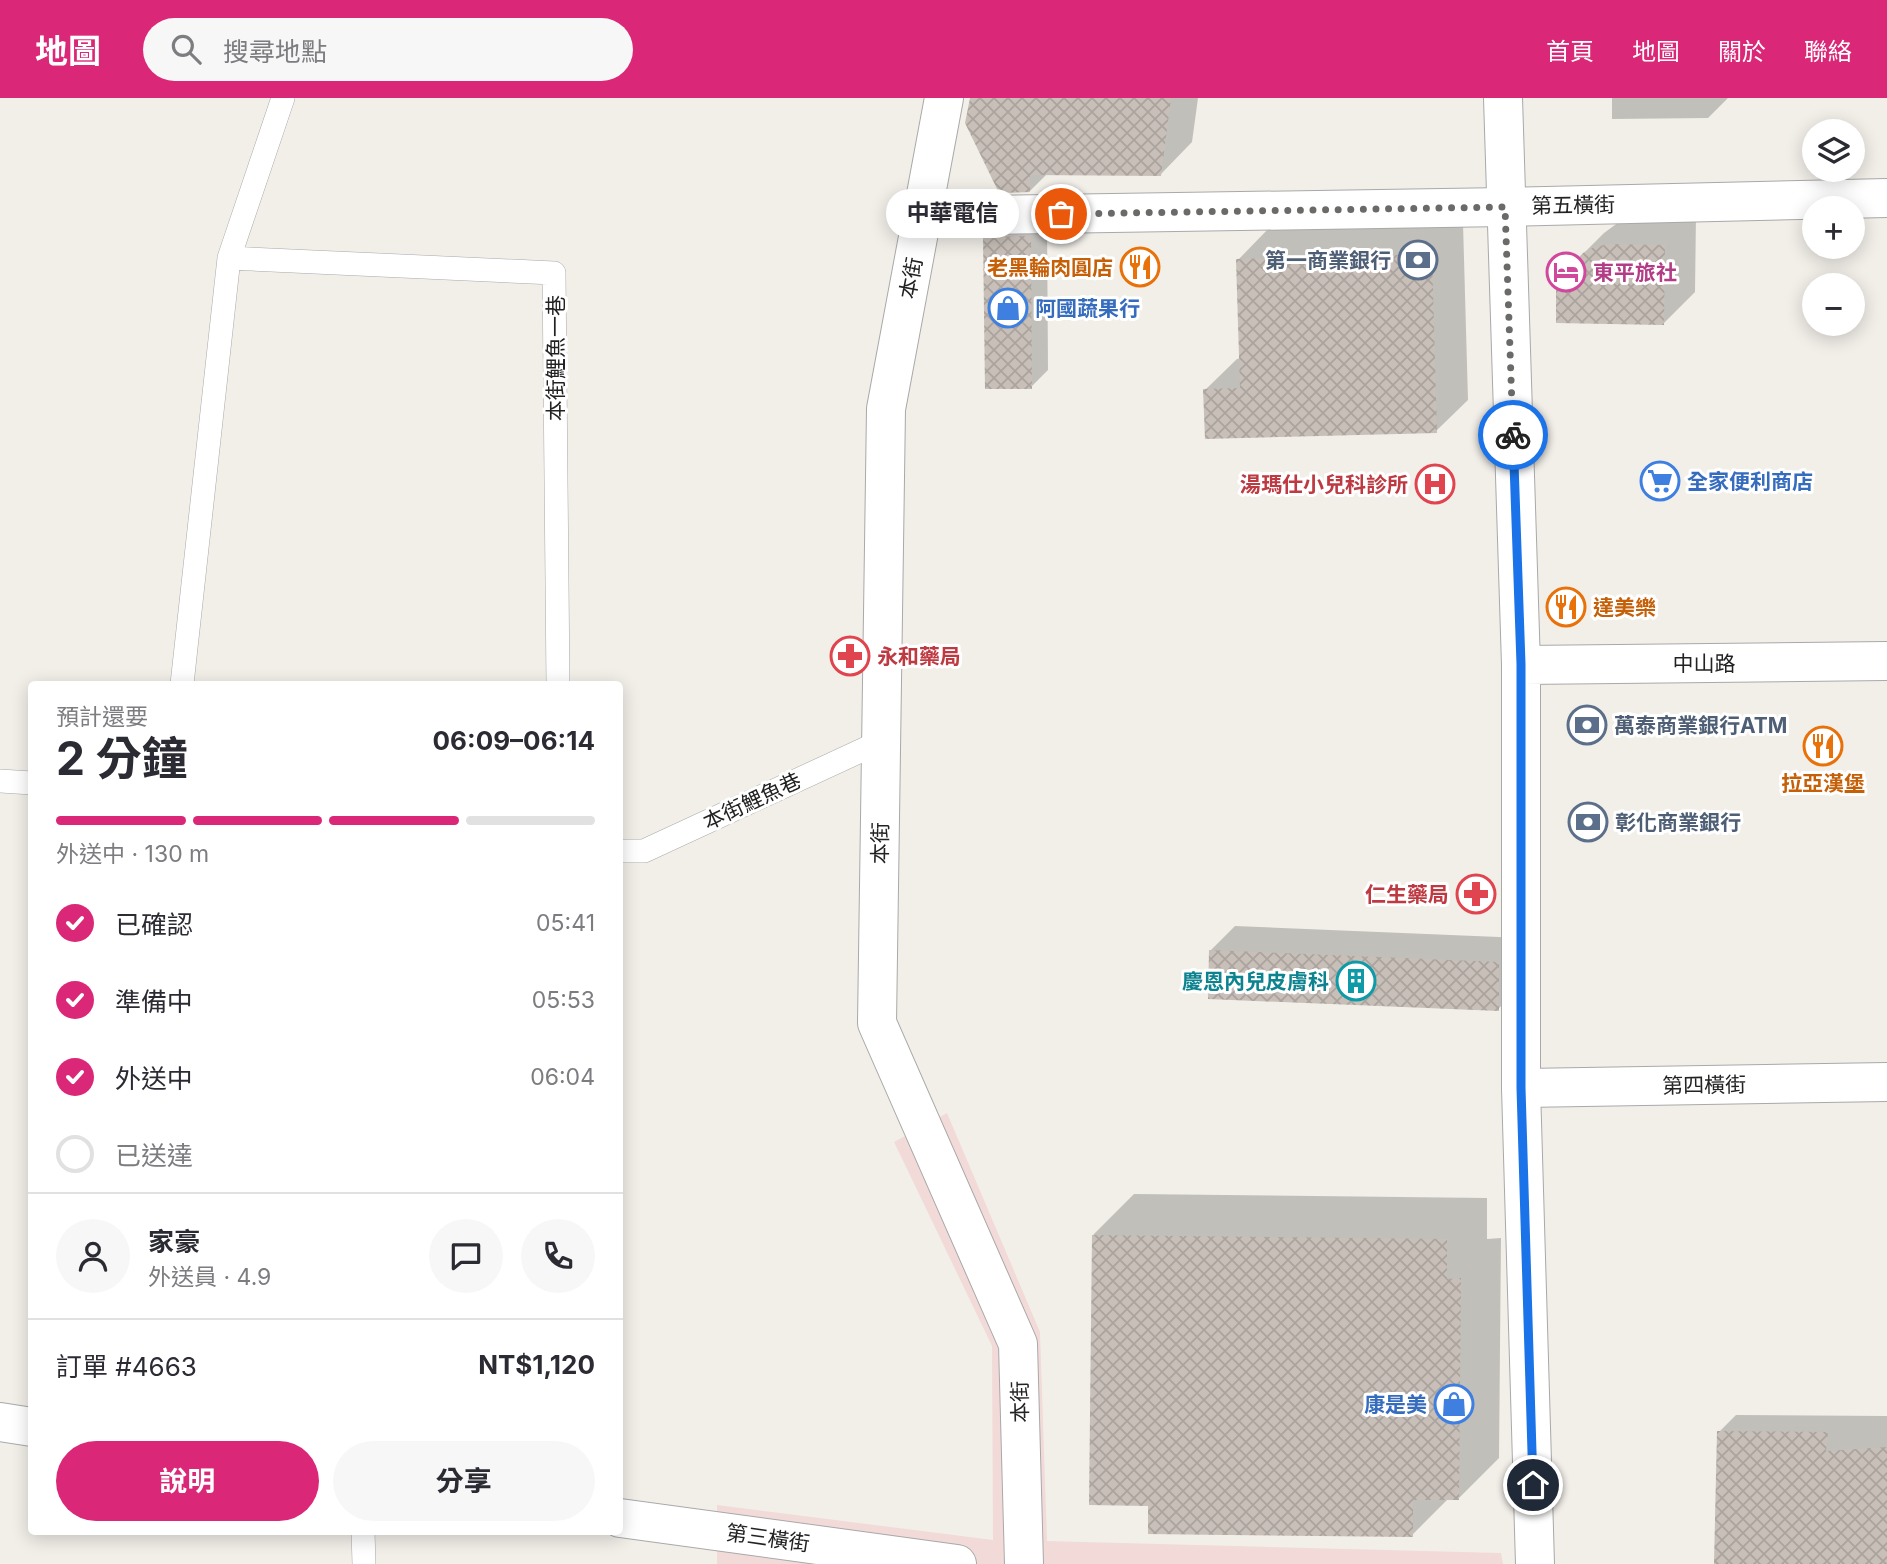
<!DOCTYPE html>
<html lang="zh-TW">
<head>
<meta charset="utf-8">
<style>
  :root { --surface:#fff; --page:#f7f7f7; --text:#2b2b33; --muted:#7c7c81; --line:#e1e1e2; --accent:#db2777 }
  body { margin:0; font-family:Inter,"Noto Sans TC",sans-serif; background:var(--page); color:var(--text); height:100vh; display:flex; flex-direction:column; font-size:26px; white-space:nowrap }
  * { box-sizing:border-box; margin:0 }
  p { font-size:23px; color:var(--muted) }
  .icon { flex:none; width:38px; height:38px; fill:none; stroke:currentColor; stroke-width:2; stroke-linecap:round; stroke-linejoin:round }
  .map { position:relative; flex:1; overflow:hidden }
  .panel { position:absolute; left:28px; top:583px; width:595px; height:854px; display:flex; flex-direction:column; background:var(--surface); border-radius:7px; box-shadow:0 4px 18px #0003 }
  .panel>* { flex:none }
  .tools { position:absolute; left:1802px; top:21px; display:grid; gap:14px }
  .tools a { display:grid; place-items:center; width:63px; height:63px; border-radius:50%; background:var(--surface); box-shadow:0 4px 18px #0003; font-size:35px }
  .pin { position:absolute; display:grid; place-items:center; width:60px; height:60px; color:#fff; margin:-30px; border:4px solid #fff; border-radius:50%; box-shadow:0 2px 7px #0007 }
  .courier { position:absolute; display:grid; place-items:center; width:70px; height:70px; margin:-35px; border:5px solid #1a73e8; border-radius:50%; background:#fff; color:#222; box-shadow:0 2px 9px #0007 }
  .bubble { position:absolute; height:49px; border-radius:24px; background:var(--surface); box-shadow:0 4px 18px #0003; font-size:23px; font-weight:700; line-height:49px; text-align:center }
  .overview em { font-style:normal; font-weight:700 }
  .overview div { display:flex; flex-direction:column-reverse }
  .overview { display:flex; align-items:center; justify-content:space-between; height:119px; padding:0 28px }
  h1 { font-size:46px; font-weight:700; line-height:52px }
  .bar { display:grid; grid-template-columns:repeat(4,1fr); gap:10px 7px; align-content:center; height:84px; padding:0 28px }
  .bar i { height:9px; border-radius:5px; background:var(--line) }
  .bar .active { background:var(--accent) }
  .bar p { grid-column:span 4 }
  .line { display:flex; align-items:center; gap:18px; padding:0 28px; border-top:2px solid var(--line) }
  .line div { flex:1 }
  .round { display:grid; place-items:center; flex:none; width:74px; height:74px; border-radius:37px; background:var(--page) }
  ol { padding:0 28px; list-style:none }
  li { display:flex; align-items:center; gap:21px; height:77px }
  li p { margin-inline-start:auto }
  li .icon { padding:7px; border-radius:50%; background:var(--accent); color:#fff; stroke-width:4 }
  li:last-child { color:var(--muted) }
  li i { width:38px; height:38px; border:4px solid var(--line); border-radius:50% }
  .primary-button { display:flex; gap:14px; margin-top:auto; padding:14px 28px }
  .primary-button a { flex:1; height:80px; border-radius:42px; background:var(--accent); color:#fff; font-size:28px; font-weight:700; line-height:80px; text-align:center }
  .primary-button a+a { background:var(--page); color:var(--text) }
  header { display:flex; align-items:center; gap:42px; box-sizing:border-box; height:98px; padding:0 35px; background:var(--accent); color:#fff }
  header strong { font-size:33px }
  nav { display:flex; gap:38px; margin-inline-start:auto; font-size:24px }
  .search { width:490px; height:63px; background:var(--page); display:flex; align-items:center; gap:18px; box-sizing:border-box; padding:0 24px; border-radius:38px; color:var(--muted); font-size:26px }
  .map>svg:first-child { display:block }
  .commercial { fill:#f2dad9 }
  .shadow { fill:#0003 }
  .building { fill:url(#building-cross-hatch) }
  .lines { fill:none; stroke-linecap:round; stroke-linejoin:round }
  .service-casing { stroke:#a9a9a9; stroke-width:24 }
  .minor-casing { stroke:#a9a9a9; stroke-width:40 }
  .tertiary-casing { stroke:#a9a9a9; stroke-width:40 }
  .service { stroke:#fff; stroke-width:23 }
  .minor { stroke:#fff; stroke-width:38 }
  .tertiary { stroke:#fff; stroke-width:38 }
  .done { stroke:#6b6a68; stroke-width:7; stroke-dasharray:0 12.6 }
  .route { stroke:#1a73e8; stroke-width:9 }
  .labels { text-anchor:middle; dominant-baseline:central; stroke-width:6; stroke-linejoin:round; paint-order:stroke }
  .street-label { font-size:21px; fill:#222; stroke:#fff }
  .service-label { font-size:21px; font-weight:bold; fill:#4e5e75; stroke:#fff; text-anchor:start }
  .food-label { font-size:21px; font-weight:bold; fill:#c56008; stroke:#fff; text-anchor:end }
  .hotel-label { font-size:21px; font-weight:bold; fill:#b23c85; stroke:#fff; text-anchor:start }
  .shop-label { font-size:21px; font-weight:bold; fill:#366cbe; stroke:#fff; text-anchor:start }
  .health-label { font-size:21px; font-weight:bold; fill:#be3a42; stroke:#fff; text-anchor:end }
  .culture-label { font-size:21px; font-weight:bold; fill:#0d838f; stroke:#fff; text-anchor:end }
</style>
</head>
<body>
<header>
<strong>地圖</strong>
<div class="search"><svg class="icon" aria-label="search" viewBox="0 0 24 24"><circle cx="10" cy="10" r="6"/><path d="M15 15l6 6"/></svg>搜尋地點</div>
<nav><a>首頁</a><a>地圖</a><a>關於</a><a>聯絡</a></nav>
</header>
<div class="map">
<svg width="1887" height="1466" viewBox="0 0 1887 1466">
  <defs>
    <pattern id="building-cross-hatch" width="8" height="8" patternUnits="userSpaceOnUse" patternTransform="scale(1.75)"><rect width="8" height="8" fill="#c7bfb8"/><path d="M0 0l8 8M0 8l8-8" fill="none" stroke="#aba49e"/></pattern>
  </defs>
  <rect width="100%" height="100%" fill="#f2efe9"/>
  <!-- commercial -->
  <path class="commercial" d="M 947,1015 L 1040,1234 L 1047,1443 L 1501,1455 L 1503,1466 L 717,1466 L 717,1407 L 993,1442 L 992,1248 L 894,1044 Z"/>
  <!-- shadow -->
  <path class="shadow" d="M 972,0 L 1198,0 L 1192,44 L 1161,76 L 1047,76 L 1030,93 Z
    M 1612,0 L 1728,0 L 1708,20 L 1612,21 Z
    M 1696,116 L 1695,194 L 1663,226 L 1572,167 L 1604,135 L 1627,118 Z
    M 1047,122 L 1048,272 L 1031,289 L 985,140 L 1002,123 Z
    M 1463,125 L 1468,302 L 1436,333 L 1205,292 L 1237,261 L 1241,260 L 1238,162 L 1269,130 Z
    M 1235,828 L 1523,840 L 1523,887 L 1498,911 L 1210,853 Z
    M 1134,1096 L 1487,1100 L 1487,1141 L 1501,1140 L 1499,1360 L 1458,1401 L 1449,1400 L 1412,1437 L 1150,1406 L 1093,1137 Z
    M 1736,1317 L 1887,1318 L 1887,1466 L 1716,1466 L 1719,1334 Z"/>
  <!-- building -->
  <path class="building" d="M 970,0 L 1171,0 L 1161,78 L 1030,77 L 1030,94 L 999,95 L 965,25 Z
    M 1031,138 L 1032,291 L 985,291 L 983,139 Z
    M 1609,146 L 1665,147 L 1664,227 L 1556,225 L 1556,189 L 1563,176 L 1583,155 L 1594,149 Z
    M 1432,156 L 1437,335 L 1205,341 L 1203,291 L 1240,290 L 1236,161 Z
    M 1209,852 L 1499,864 L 1499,913 L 1208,901 Z
    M 1092,1137 L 1447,1141 L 1447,1181 L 1461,1180 L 1459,1402 L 1413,1402 L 1413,1439 L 1148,1436 L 1148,1408 L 1089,1407 Z
    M 1717,1333 L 1828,1334 L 1826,1353 L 1887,1349 L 1887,1466 L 1714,1466 Z"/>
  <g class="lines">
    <defs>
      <path id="service" d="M 229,160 L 554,175 L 558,586
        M 182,586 L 229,160 L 283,0
        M 0,683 L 32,685
        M 620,753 L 644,753 L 882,643
        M 363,1433 L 364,1466"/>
      <path id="minor" d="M 944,0 L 886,311 L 877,925 L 1018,1246 L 1024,1466
        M 922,118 L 1505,109 L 1887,100
        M 1521,990 L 1887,984
        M 0,1324 L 32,1329
        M 620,1420 L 957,1466"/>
      <path id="tertiary" d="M 1503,0 L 1521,567 L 1521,990 L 1535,1466
        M 1521,567 L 1887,563"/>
    </defs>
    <!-- service casing -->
    <use href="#service" class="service-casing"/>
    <!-- minor casing -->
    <use href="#minor" class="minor-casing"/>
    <!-- tertiary casing -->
    <use href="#tertiary" class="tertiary-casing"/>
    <!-- service -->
    <use href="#service" class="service"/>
    <!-- minor -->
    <use href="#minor" class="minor"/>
    <!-- tertiary -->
    <use href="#tertiary" class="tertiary"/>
  </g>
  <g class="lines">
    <!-- done -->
    <path class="done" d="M 1061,116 L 1505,109 L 1513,337"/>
    <!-- route -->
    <path class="route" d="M 1513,337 L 1521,566 L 1521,990 L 1533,1387"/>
  </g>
  <!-- icons -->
  <defs>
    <symbol id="bank-ring" viewBox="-11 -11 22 22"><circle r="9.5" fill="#fff" stroke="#5c6f8a" stroke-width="1.5"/><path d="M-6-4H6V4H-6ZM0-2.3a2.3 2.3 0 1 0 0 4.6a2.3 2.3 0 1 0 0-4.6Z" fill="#5c6f8a"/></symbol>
    <symbol id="restaurant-ring" viewBox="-11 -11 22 22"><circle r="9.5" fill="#fff" stroke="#e8710a" stroke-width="1.5"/><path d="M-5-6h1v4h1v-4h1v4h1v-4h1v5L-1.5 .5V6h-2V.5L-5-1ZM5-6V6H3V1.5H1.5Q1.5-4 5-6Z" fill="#e8710a"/></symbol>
    <symbol id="hotel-ring" viewBox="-11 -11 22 22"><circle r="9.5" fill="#fff" stroke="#d1479c" stroke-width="1.5"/><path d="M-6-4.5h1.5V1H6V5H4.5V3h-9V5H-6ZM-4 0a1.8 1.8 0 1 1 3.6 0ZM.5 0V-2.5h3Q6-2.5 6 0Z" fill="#d1479c"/></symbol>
    <symbol id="shop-ring" viewBox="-11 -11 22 22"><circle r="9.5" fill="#fff" stroke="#3f7fe0" stroke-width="1.5"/><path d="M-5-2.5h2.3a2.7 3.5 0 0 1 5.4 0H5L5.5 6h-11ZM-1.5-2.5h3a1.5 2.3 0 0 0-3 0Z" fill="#3f7fe0"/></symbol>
    <symbol id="supermarket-ring" viewBox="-11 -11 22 22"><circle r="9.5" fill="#fff" stroke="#3f7fe0" stroke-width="1.5"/><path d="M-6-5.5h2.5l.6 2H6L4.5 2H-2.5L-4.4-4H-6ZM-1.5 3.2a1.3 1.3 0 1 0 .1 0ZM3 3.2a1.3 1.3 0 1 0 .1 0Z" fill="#3f7fe0"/></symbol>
    <symbol id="hospital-ring" viewBox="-11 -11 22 22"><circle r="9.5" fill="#fff" stroke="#e0444e" stroke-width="1.5"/><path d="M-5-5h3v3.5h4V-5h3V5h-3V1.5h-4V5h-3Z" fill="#e0444e"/></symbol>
    <symbol id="pharmacy-ring" viewBox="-11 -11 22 22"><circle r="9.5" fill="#fff" stroke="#e0444e" stroke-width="1.5"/><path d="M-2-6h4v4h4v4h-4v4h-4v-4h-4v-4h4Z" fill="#e0444e"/></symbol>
    <symbol id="building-ring" viewBox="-11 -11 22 22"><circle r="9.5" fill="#fff" stroke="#0f9aa8" stroke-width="1.5"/><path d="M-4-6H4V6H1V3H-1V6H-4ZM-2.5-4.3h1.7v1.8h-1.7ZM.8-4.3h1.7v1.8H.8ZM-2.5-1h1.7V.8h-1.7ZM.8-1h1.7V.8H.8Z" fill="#0f9aa8"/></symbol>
  </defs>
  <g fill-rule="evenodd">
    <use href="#bank-ring" x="1396" y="140" width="44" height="44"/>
    <use href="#restaurant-ring" x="1118" y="147" width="44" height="44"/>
    <use href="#hotel-ring" x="1544" y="152" width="44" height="44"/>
    <use href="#shop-ring" x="986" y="188" width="44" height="44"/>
    <use href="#supermarket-ring" x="1638" y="361" width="44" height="44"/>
    <use href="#hospital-ring" x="1413" y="364" width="44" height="44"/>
    <use href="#restaurant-ring" x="1544" y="487" width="44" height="44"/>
    <use href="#pharmacy-ring" x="828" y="536" width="44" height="44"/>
    <use href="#bank-ring" x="1565" y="605" width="44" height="44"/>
    <use href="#restaurant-ring" x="1801" y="626" width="44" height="44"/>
    <use href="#bank-ring" x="1566" y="702" width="44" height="44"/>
    <use href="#pharmacy-ring" x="1454" y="774" width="44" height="44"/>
    <use href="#building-ring" x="1334" y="861" width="44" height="44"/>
    <use href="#shop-ring" x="1432" y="1284" width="44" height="44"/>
  </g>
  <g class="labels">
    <!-- street labels -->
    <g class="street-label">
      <text transform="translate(1573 107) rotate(-1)">第五橫街</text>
      <text transform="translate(911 180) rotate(-79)">本街</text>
      <text transform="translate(555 260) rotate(-90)">本街鯉魚一巷</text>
      <text x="1704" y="565">中山路</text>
      <text transform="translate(752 703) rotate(-25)">本街鯉魚巷</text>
      <text transform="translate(880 745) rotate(-89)">本街</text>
      <text transform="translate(1704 987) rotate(-1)">第四橫街</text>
      <text transform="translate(1020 1304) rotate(-91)">本街</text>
      <text transform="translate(768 1440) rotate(8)">第三橫街</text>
    </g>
    <!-- service labels -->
    <g class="service-label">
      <text x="1391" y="162" text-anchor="end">第一商業銀行</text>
      <text x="1614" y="627">萬泰商業銀行ATM</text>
      <text x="1615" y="724">彰化商業銀行</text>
    </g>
    <!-- food labels -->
    <g class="food-label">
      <text x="1113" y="169">老黑輪肉圓店</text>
      <text x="1593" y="509" text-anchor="start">達美樂</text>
      <text x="1823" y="685" text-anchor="middle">拉亞漢堡</text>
    </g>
    <!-- hotel labels -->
    <g class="hotel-label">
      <text x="1593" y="174">東平旅社</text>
    </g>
    <!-- shop labels -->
    <g class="shop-label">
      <text x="1035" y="210">阿國蔬果行</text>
      <text x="1687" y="383">全家便利商店</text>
      <text x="1427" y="1306" text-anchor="end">康是美</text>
    </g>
    <!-- health labels -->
    <g class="health-label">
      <text x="1408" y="386">湯瑪仕小兒科診所</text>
      <text x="877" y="558" text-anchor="start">永和藥局</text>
      <text x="1449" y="796">仁生藥局</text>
    </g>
    <!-- culture labels -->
    <g class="culture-label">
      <text x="1329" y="883">慶恩內兒皮膚科</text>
    </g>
  </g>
</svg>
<div class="tools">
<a><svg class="icon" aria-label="layers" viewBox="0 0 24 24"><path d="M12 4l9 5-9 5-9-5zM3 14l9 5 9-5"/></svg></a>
<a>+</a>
<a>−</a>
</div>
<div class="pin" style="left:1061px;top:116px;background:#ea580c"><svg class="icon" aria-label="bag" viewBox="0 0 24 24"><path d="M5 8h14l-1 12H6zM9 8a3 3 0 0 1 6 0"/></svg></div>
<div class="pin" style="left:1533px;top:1387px;background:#1f2937"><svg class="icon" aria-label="home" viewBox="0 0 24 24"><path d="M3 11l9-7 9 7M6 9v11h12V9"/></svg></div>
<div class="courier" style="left:1513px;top:337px"><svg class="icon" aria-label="bike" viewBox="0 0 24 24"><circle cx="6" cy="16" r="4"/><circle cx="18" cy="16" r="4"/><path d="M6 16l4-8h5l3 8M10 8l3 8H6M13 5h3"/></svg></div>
<div class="bubble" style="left:886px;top:91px;width:133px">中華電信</div>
<section class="panel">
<div class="overview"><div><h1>2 分鐘</h1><p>預計還要</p></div><em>06:09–06:14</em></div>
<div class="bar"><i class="active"></i><i class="active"></i><i class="active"></i><i></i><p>外送中 · 130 m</p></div>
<ol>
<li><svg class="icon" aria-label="check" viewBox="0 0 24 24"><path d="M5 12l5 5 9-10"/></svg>已確認<p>05:41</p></li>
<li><svg class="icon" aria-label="check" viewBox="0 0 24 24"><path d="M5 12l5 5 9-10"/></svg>準備中<p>05:53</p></li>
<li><svg class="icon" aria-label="check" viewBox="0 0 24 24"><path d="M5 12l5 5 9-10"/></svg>外送中<p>06:04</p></li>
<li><i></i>已送達</li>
</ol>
<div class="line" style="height:126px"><a class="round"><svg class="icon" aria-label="person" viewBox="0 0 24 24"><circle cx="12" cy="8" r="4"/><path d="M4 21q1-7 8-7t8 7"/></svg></a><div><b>家豪</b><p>外送員 · 4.9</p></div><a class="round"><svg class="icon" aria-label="chat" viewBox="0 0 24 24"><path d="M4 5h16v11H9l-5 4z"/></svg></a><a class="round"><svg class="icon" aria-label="phone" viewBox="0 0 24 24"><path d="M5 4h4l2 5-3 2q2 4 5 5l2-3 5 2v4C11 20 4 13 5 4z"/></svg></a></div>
<div class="line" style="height:91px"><div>訂單 #4663</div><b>NT$1,120</b></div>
<div class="primary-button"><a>說明</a><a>分享</a></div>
</section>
</div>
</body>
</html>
